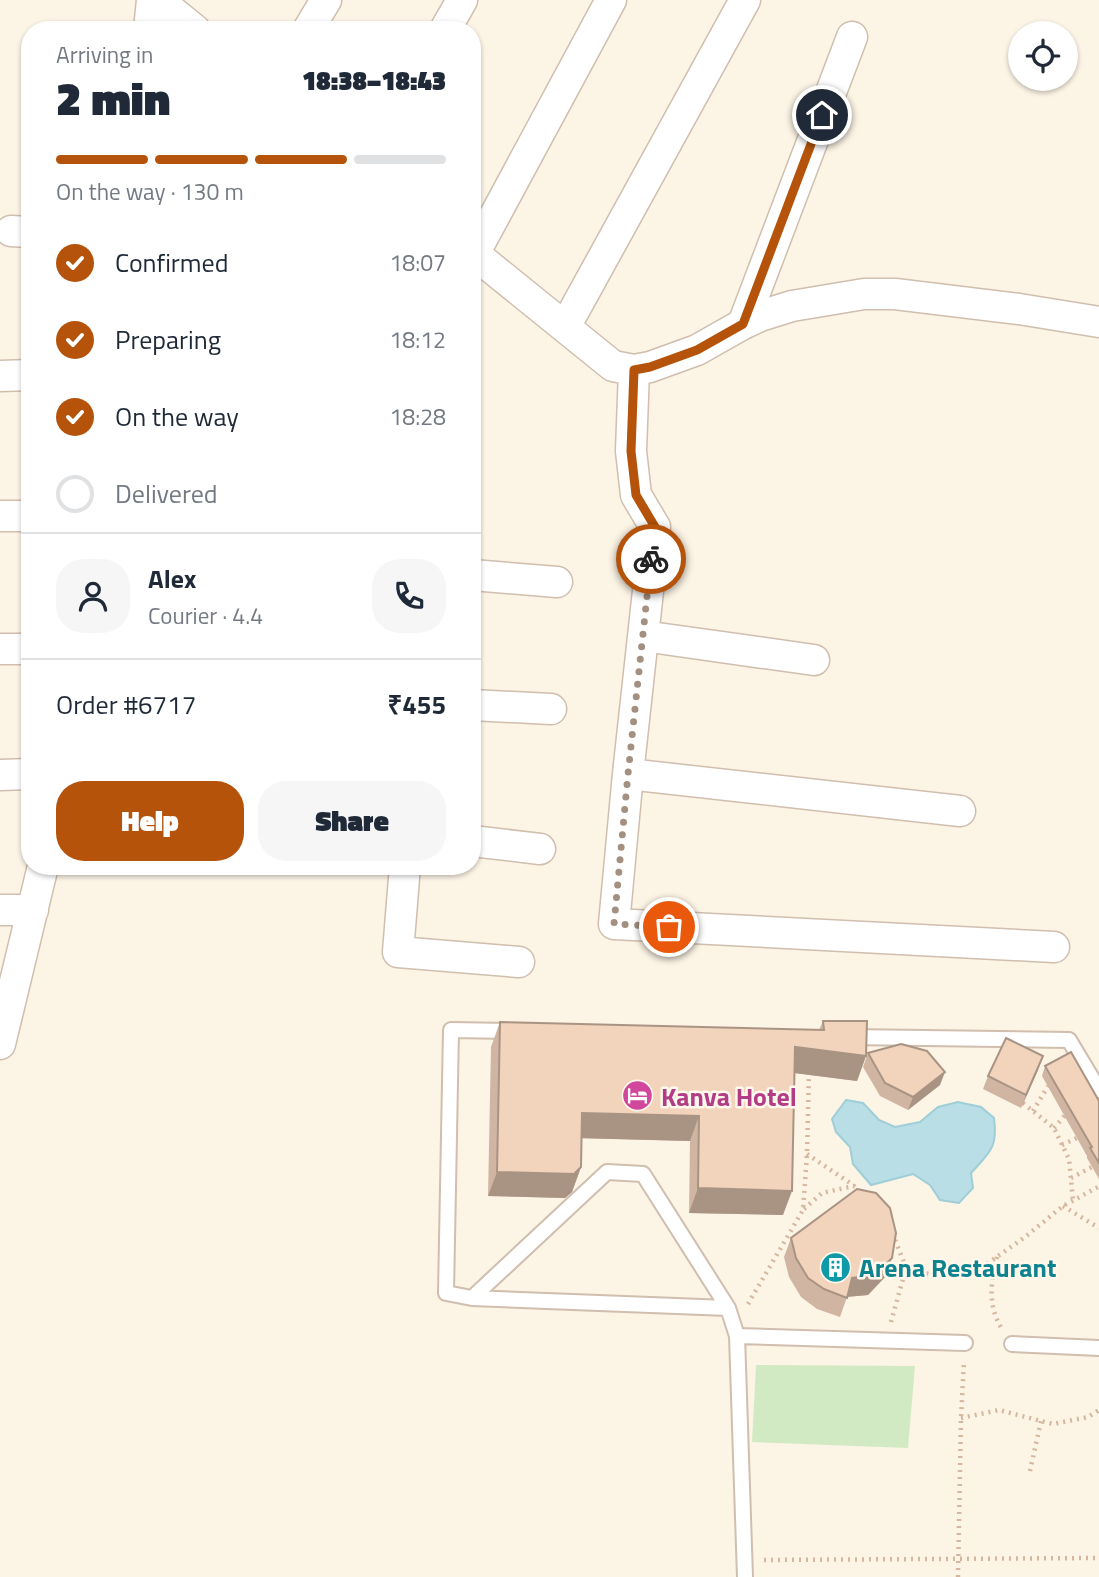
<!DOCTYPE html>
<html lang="en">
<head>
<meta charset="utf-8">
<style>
  :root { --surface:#fff; --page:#f6f6f7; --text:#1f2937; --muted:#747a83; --line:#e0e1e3; --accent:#b45309 }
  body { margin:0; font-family:"Titillium Web",sans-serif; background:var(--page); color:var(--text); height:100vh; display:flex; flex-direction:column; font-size:26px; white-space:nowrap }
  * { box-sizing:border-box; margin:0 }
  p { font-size:23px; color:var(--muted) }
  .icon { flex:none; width:38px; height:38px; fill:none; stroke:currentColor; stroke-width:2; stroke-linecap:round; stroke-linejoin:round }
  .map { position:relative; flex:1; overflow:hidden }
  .drawer { position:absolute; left:21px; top:21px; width:460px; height:854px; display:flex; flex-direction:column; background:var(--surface); border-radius:28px; box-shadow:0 2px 5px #0004 }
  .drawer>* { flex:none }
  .buttons { position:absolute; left:1008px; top:21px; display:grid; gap:14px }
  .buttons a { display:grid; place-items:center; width:70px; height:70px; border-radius:50%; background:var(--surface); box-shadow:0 2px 5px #0004; font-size:35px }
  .pin { position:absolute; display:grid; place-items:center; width:60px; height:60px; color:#fff; margin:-30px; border:4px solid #fff; border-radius:50%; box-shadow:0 2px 7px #0007 }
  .courier { position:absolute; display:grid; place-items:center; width:70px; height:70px; margin:-35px; border:5px solid #b45309; border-radius:50%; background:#fff; color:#222; box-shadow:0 2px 9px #0007 }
  .overview em { font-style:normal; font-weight:800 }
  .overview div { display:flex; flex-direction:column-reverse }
  .overview { display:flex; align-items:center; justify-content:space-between; height:119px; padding:0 35px }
  h1 { font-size:46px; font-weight:800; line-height:52px }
  .bar { display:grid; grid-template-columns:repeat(4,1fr); gap:10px 7px; align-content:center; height:84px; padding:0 35px }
  .bar i { height:9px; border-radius:5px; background:var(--line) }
  .bar .current { background:var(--accent) }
  .bar p { grid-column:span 4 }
  .line { display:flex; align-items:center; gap:18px; padding:0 35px; border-top:2px solid var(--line) }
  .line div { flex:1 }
  .round { display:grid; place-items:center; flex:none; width:74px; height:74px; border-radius:28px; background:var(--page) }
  ol { padding:0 35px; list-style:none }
  li { display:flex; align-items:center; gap:21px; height:77px }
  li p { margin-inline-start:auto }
  li .icon { padding:7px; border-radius:50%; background:var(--accent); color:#fff; stroke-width:4 }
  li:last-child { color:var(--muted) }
  li i { width:38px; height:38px; border:4px solid var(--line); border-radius:50% }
  .action { display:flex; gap:14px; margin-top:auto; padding:14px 35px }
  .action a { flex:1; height:80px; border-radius:28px; background:var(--accent); color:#fff; font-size:28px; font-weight:800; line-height:80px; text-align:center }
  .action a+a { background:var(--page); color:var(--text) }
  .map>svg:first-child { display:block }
  .grass { fill:#d2eac3 }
  .water { fill:#b9dee6; stroke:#9fced8; stroke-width:2 }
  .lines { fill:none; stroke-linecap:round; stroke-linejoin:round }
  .lane-casing { stroke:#d0beae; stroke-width:18 }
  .street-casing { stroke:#d0beae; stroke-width:33 }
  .path { stroke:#d7b69f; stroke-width:4.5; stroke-dasharray:2 5; stroke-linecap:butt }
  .lane { stroke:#fff; stroke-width:14 }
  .street { stroke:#fff; stroke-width:30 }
  .wall { fill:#d0b5a2 }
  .shaded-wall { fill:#a99484 }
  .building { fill:#f2d3bc; stroke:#a99484; stroke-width:2 }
  .done { stroke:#a49080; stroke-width:7; stroke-dasharray:0 12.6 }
  .route { stroke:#b45309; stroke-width:9 }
  .labels { text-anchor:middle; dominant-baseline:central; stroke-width:5; stroke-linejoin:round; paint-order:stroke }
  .hotel-label { font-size:26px; font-weight:bold; fill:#b23c85; stroke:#fff8eb; text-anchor:start }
  .culture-label { font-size:26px; font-weight:bold; fill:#0d838f; stroke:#fff8eb; text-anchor:start }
</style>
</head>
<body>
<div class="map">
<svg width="1099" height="1577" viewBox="0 0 1099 1577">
  <rect width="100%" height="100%" fill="#fcf4e5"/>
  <!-- grass -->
  <path class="grass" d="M 756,1365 L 915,1366 L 908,1448 L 752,1442 Z"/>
  <!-- water -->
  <path class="water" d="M 846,1100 L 863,1103 L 879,1120 L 895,1127 L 920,1122 L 938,1107 L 958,1102 L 981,1107 L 994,1118 C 998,1148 990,1152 971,1173 L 973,1188 L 959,1203 L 940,1200 L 930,1185 L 913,1174 L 871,1185 L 853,1164 L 850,1147 L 836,1132 L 832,1119 Z"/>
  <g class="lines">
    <defs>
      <path id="lane" d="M 849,1037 L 1069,1040 L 1099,1090
        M 472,1298 L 446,1293 L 451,1030 L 514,1031
        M 728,1308 L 472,1298 L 607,1172 L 643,1174 L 728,1308 L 737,1336 L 745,1577
        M 737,1336 L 965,1343
        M 1012,1344 L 1099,1348"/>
      <path id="street" d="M 158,0 L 195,30
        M 149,30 L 152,0
        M 308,30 L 326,0
        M 445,30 L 462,0
        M 11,231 L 30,232
        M 472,252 L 613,366 L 634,370 L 650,367 L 697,350 L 743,324 L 760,316 L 792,306 L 864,294 L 895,294 L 1019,309 L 1099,322
        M 474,254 L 611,0
        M 743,324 L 852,37
        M 565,327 L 745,0
        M 634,370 L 631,451 L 636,495 L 655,527 L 628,774 L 614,924 L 1054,947
        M 0,376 L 30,375
        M 0,516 L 30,516
        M 472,575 L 557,582
        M 643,636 L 814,660
        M 0,649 L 30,649
        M 472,705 L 551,709
        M 628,774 L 960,811
        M 0,775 L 30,774
        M 472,841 L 540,849
        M 405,866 L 398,952 L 519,962
        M 0,910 L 33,910
        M 0,1044 L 43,866"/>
    </defs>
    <!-- lane casing -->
    <use href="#lane" class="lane-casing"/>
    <!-- street casing -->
    <use href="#street" class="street-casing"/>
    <!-- path -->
    <path class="path" d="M 1023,1103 L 1054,1128 L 1069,1159 L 1073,1200
      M 1033,1111 L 1048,1086
      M 1054,1128 L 1066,1114
      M 1062,1145 L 1077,1138
      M 807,1154 L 853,1185
      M 1071,1178 L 1092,1167
      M 1063,1206 L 1099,1228
      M 804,1209 L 822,1193 L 854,1186 L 859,1191
      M 997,1257 C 991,1283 987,1305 1002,1329
      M 906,1268 L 936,1276 L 981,1268 L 1025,1237 L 1063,1206 L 1098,1187
      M 748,1304 L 803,1210 L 807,1154 L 809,1072
      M 891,1322 L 906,1268 L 894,1237
      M 961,1418 L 999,1410 L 1053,1424 L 1088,1417 L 1099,1410
      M 1030,1471 L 1041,1421
      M 764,1560 L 1099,1558
      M 958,1577 L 961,1418 L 964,1361"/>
    <!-- lane -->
    <use href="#lane" class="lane"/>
    <!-- street -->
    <use href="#street" class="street"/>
  </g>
  <!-- wall -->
  <path class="wall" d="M 823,1021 L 866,1056 L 857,1081 L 795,1073 L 783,1215 L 689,1213 L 690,1141 L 581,1138 L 581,1167 L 572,1192 L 565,1198 L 488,1196 L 491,1047 L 500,1022 L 819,1030 Z
    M 868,1053 L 940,1085 L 908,1110 L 880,1096 L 863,1067 Z
    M 1045,1066 L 1099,1101 L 1099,1179 L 1087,1158 L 1087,1156 L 1042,1076 Z
    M 1038,1070 L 1021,1108 L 983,1089 L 988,1076 Z
    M 791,1238 L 892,1258 L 885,1277 L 868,1295 L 847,1297 L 840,1317 L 817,1309 L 801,1297 L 789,1277 L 784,1257 Z"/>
  <!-- shaded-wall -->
  <path class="shaded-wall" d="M 795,1047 L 866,1056 L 857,1081 L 786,1072 Z
    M 1043,1056 L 1038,1070 L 1021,1108 L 1026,1095 Z
    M 945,1072 L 940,1085 L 908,1110 L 913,1097 Z
    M 582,1113 L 699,1116 L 690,1141 L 573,1138 Z
    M 581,1167 L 572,1192 L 565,1198 L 488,1196 L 497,1172 Z
    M 698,1188 L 792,1191 L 783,1215 L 689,1213 Z
    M 892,1258 L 885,1277 L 868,1295 L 845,1297 L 852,1278 Z"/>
  <!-- building -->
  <path class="building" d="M 823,1021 L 867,1021 L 866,1056 L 795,1047 L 792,1191 L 698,1188 L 699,1116 L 582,1113 L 581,1167 L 574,1174 L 497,1172 L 500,1022 L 824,1030 Z
    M 1006,1038 L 1043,1056 L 1026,1095 L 988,1076 Z
    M 901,1044 L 927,1051 L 945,1072 L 913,1097 L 885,1083 L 868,1053 Z
    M 1071,1052 L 1099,1101 L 1099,1163 L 1090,1148 L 1092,1147 L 1045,1066 Z
    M 857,1189 L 876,1193 L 890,1208 L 896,1233 L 892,1258 L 875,1275 L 852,1278 L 847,1298 L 824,1289 L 808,1278 L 796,1258 L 791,1238 Z"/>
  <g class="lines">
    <!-- done -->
    <path class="done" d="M 651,559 L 628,774 L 614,924 L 669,927"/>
    <!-- route -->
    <path class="route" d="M 651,559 L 655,527 L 636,495 L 631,451 L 634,370 L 650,367 L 697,350 L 743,324 L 822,115"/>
  </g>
  <!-- icons -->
  <defs>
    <symbol id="hotel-disc" viewBox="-11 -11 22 22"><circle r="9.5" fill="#d1479c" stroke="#fff8eb"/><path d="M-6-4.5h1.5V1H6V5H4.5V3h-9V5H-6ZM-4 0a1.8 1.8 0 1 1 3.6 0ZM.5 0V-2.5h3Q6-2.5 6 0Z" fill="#fff"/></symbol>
    <symbol id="building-disc" viewBox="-11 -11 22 22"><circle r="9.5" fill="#0f9aa8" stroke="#fff8eb"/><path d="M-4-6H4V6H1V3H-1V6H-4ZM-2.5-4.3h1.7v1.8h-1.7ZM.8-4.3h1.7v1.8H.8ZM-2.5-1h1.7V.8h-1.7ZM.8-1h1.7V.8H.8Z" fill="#fff"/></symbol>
  </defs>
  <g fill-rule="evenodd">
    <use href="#hotel-disc" x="620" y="1078" width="35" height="35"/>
    <use href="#building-disc" x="818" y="1250" width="35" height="35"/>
  </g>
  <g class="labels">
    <!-- hotel labels -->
    <g class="hotel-label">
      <text x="661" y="1096">Kanva Hotel</text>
    </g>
    <!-- culture labels -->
    <g class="culture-label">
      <text x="859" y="1267">Arena Restaurant</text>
    </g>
  </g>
</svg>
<div class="buttons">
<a><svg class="icon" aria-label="locate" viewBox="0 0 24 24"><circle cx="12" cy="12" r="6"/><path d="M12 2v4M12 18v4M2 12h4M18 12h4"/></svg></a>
</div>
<div class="pin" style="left:669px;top:927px;background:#ea580c"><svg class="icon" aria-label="bag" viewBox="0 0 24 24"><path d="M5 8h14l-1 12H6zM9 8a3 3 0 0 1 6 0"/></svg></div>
<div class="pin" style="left:822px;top:115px;background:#1f2937"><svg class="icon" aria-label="home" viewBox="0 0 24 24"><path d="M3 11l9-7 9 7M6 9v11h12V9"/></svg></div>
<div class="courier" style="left:651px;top:559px"><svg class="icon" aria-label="bike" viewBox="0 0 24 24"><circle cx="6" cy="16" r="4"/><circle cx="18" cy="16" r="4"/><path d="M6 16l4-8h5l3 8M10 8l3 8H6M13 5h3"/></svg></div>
<section class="drawer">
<div class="overview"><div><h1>2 min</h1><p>Arriving in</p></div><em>18:38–18:43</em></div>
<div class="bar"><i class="current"></i><i class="current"></i><i class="current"></i><i></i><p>On the way · 130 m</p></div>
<ol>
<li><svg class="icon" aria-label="check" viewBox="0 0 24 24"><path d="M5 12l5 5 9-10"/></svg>Confirmed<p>18:07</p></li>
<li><svg class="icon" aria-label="check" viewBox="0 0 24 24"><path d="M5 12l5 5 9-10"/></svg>Preparing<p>18:12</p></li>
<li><svg class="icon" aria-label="check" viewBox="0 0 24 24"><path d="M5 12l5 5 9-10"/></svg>On the way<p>18:28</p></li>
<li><i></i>Delivered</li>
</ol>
<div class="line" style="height:126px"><a class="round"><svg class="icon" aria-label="person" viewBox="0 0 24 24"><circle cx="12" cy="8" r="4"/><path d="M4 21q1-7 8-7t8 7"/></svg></a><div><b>Alex</b><p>Courier · 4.4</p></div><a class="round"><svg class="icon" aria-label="phone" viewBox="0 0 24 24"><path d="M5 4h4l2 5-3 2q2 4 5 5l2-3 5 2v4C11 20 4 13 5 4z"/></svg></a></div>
<div class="line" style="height:91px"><div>Order #6717</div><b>₹455</b></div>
<div class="action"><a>Help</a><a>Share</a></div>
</section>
</div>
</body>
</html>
